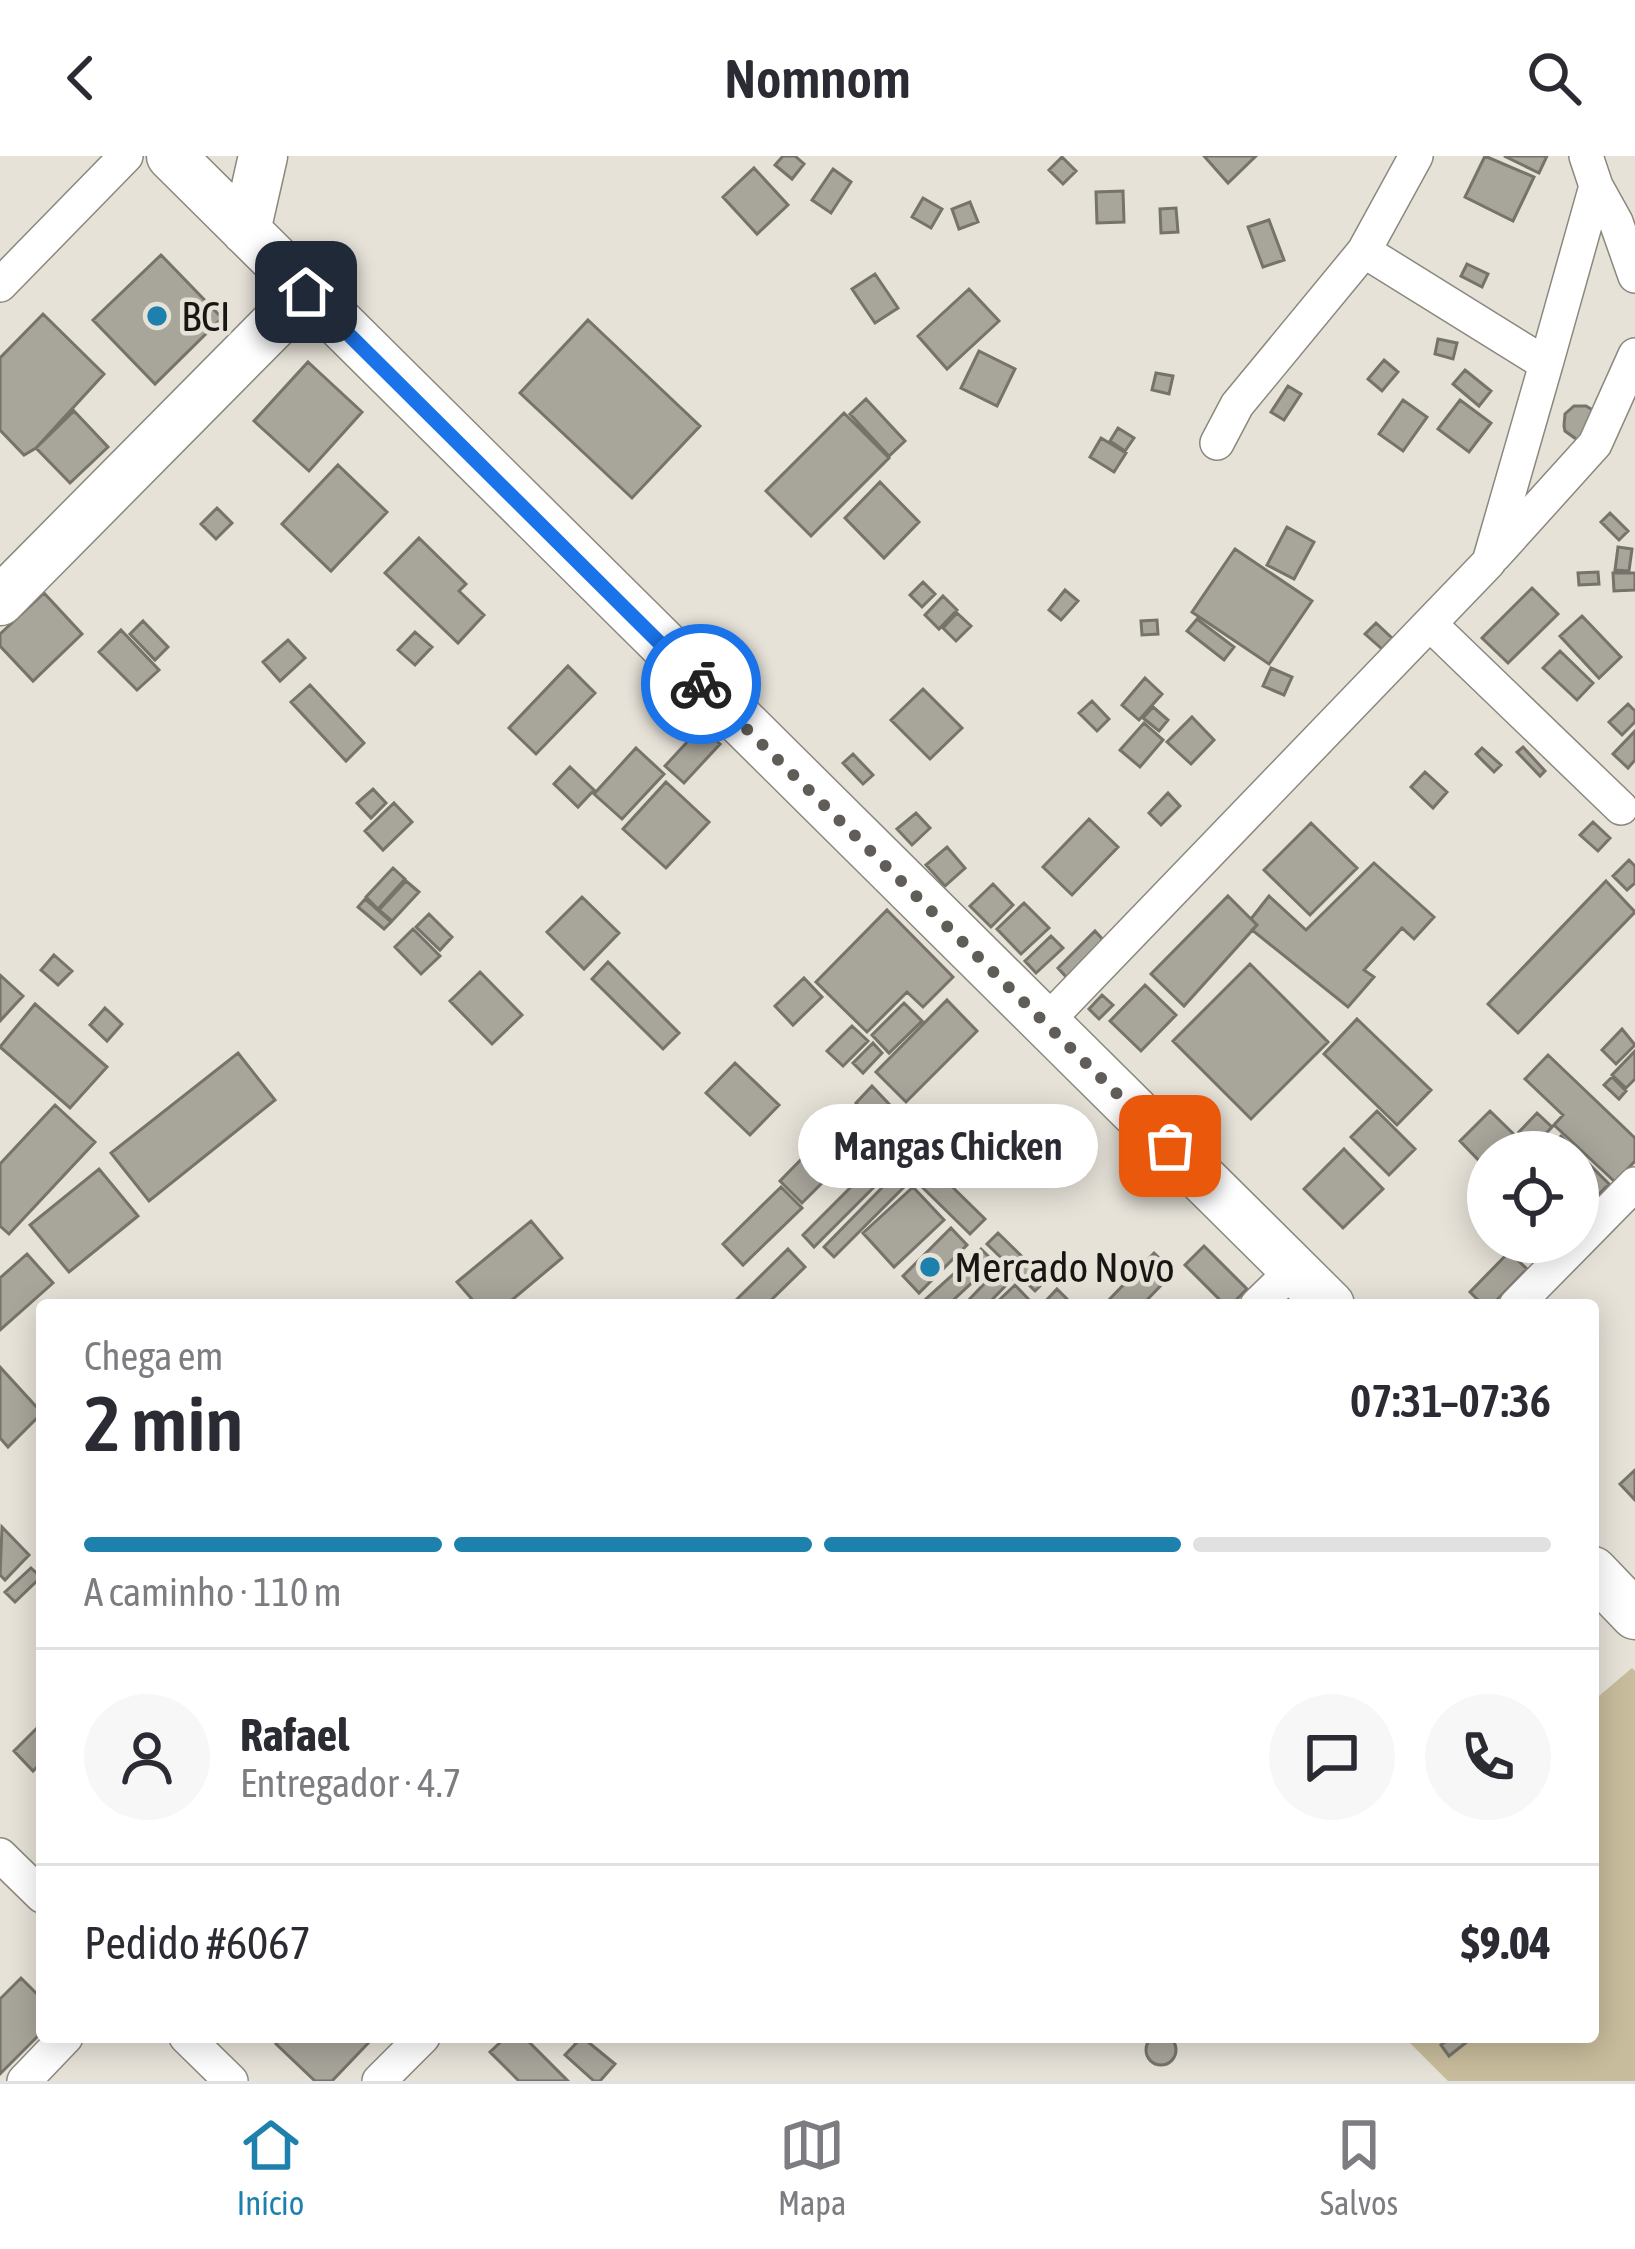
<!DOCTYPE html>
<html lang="pt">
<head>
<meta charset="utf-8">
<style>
  :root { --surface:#fff; --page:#f7f7f7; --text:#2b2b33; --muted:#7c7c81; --line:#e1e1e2; --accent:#1e80ac }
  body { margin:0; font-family:"Asap Condensed",sans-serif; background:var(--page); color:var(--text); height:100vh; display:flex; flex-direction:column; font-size:45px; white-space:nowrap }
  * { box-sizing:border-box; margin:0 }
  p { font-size:39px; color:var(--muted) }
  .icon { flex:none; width:66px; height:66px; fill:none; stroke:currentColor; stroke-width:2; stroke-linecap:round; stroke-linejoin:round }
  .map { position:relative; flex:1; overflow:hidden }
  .panel { position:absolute; left:36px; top:1143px; width:1563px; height:744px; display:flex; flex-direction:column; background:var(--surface); border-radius:12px; box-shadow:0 6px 30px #0003 }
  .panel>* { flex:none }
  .buttons { position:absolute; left:1467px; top:975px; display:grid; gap:24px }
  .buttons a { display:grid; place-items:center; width:132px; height:132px; border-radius:50%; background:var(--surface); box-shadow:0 6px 30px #0003; font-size:60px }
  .pin { position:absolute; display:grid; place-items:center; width:102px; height:102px; color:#fff; margin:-51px; border-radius:24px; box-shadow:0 6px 18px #0006 }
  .courier { position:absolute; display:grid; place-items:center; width:120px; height:120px; margin:-60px; border:9px solid #1a73e8; border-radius:50%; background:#fff; color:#222; box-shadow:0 3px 15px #0007 }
  .bubble { position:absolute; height:84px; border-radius:42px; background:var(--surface); box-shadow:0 6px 30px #0003; font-size:39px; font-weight:600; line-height:84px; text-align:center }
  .overview em { font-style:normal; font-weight:600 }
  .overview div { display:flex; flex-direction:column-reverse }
  .overview { display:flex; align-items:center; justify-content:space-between; height:204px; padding:0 48px }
  h1 { font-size:78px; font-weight:600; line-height:90px }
  .bar { display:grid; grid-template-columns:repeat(4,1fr); gap:18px 12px; align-content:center; height:144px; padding:0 48px }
  .bar i { height:15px; border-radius:9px; background:var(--line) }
  .bar .on { background:var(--accent) }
  .bar p { grid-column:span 4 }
  .line { display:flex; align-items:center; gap:30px; padding:0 48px; border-top:3px solid var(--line) }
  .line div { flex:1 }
  .round { display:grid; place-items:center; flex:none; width:126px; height:126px; border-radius:63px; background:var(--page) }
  header { display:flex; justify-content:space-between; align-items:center; height:156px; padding:0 48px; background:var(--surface); font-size:54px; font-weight:600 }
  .dock { display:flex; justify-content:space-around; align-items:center; height:168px; border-top:3px solid var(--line); background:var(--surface); font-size:33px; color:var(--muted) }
  .dock a { display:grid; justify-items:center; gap:6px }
  .dock .on { color:var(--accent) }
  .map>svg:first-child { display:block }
  .green { fill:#c7bc9b }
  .building { fill:#a8a59b; stroke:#76736a; stroke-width:3 }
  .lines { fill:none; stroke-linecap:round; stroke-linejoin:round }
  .street-casing { stroke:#8b887e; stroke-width:36 }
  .secondary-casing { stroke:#8b887e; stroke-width:51 }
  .street { stroke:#fff; stroke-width:33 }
  .secondary { stroke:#fff; stroke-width:48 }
  .done { stroke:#605d58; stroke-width:12; stroke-dasharray:0 21.6 }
  .route { stroke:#1a73e8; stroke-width:15 }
  .poi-dot { fill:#1e80ac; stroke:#e6e2d8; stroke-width:4.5 }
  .labels { text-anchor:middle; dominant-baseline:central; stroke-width:9; stroke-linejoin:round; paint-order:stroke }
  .poi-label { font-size:42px; fill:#181613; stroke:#e6e2d8; text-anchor:start }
</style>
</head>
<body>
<header><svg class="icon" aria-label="back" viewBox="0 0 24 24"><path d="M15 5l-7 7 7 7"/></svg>Nomnom<svg class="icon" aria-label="search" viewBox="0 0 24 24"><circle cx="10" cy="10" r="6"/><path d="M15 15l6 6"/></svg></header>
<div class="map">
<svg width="1635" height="1925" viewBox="0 0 1635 1925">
  <rect width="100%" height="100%" fill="#e6e2d8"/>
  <!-- green -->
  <path class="green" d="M 1632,1512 L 1635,1515 L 1635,1925 L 1448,1925 L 1404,1881 L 1593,1881 L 1593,1545 Z"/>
  <!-- building -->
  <path class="building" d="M 783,0 L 795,0 L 804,8 L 792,23 L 775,9 Z
    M 1204,0 L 1256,0 L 1228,27 Z
    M 1485,0 L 1534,21 L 1513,65 L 1465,41 Z
    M 1504,0 L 1547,0 L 1539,17 Z
    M 1062,1 L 1076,15 L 1063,28 L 1049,14 Z
    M 754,12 L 788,49 L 757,78 L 723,41 Z
    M 833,13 L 851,26 L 831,57 L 812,44 Z
    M 1123,35 L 1124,66 L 1097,67 L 1096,36 Z
    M 923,42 L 942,53 L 931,72 L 912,61 Z
    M 970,46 L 978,66 L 959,73 L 952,53 Z
    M 1176,52 L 1178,76 L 1161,77 L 1160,53 Z
    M 1269,64 L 1284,104 L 1263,111 L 1248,71 Z
    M 161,99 L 222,162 L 155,228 L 93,164 Z
    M 1467,108 L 1488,118 L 1482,131 L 1461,120 Z
    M 875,118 L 898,152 L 875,167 L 852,133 Z
    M 969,133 L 999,165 L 947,213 L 918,180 Z
    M 43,158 L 104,218 L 36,292 L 24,299 L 0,274 L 0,202 Z
    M 588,164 L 700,270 L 632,342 L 520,237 Z
    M 1438,183 L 1457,187 L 1453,203 L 1435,198 Z
    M 979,195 L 1015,213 L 997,250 L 961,232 Z
    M 1384,204 L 1398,216 L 1382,235 L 1368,223 Z
    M 308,206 L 362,256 L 309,315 L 254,265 Z
    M 1465,214 L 1491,235 L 1479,250 L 1453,228 Z
    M 1156,217 L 1173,220 L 1169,238 L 1152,234 Z
    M 1288,230 L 1301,238 L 1284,264 L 1271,256 Z
    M 866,243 L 905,285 L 889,300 L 850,258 Z
    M 1403,244 L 1427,261 L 1403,295 L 1379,278 Z
    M 1460,244 L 1491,267 L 1469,296 L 1438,273 Z
    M 1574,250 L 1586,250 L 1596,256 L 1579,285 L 1565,275 L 1564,270 L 1565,258 Z
    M 74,255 L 108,291 L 70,327 L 36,292 Z
    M 844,257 L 889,302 L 811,380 L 766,335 Z
    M 1118,272 L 1134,282 L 1125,295 L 1110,285 Z
    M 1101,282 L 1126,297 L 1114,316 L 1090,301 Z
    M 338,309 L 387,356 L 331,415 L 282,368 Z
    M 880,326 L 919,366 L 884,402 L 845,362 Z
    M 217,352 L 232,367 L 216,383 L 201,368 Z
    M 1610,357 L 1628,375 L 1619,384 L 1601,366 Z
    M 1287,371 L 1314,386 L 1294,423 L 1267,409 Z
    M 419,382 L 466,428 L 459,435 L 484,459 L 458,487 L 385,417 Z
    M 1618,391 L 1632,393 L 1629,415 L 1615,414 Z
    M 1235,393 L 1312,445 L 1269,508 L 1192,456 Z
    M 1598,416 L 1599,428 L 1579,429 L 1578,417 Z
    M 1613,417 L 1635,417 L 1635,434 L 1614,435 Z
    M 923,426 L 935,438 L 922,451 L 910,439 Z
    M 1532,432 L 1558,458 L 1508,507 L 1482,482 Z
    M 1065,434 L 1078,445 L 1061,464 L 1049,454 Z
    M 44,437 L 82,478 L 33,525 L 0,490 L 0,478 Z
    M 943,440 L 957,454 L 939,473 L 925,459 Z
    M 957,457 L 971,470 L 956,485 L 943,472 Z
    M 1582,460 L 1621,501 L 1599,522 L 1560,480 Z
    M 1197,463 L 1234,491 L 1224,504 L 1187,475 Z
    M 1157,464 L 1158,478 L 1142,479 L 1141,465 Z
    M 143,465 L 168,491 L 155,504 L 130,478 Z
    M 1376,467 L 1392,482 L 1382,493 L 1365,478 Z
    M 121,474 L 159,514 L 137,534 L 99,496 Z
    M 415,476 L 432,491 L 415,509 L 398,494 Z
    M 288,484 L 305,502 L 280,525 L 263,506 Z
    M 1560,495 L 1593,527 L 1577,544 L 1543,512 Z
    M 568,510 L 595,537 L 536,598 L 509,572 Z
    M 1271,512 L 1292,521 L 1284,539 L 1263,530 Z
    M 1145,522 L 1162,538 L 1139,564 L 1122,549 Z
    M 310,529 L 364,587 L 346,605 L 291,546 Z
    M 923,533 L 962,572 L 930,603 L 891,564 Z
    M 1092,545 L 1109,563 L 1097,575 L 1079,557 Z
    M 1628,548 L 1635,555 L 1635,566 L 1622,579 L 1609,566 Z
    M 1153,551 L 1168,564 L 1159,575 L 1143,562 Z
    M 1192,561 L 1214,584 L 1191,608 L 1167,586 Z
    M 1144,567 L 1163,584 L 1140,611 L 1120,594 Z
    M 701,571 L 720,588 L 684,627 L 665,610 Z
    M 1635,575 L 1635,604 L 1628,612 L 1613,598 Z
    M 1523,591 L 1545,615 L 1540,620 L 1517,596 Z
    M 636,592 L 664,618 L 622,663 L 594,638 Z
    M 1482,592 L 1501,609 L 1494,616 L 1476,598 Z
    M 853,598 L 873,619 L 863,628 L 843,607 Z
    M 570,611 L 594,634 L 578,651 L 554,628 Z
    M 1425,616 L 1447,636 L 1433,652 L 1411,631 Z
    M 666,626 L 709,666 L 666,712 L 623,673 Z
    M 373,633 L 386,647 L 371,662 L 357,647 Z
    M 1168,637 L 1180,650 L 1161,669 L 1149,657 Z
    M 394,647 L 412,666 L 383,694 L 365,675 Z
    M 916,657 L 930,672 L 912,689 L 897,673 Z
    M 1089,663 L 1118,691 L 1072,739 L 1043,711 Z
    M 1593,666 L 1610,682 L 1598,695 L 1580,679 Z
    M 1311,667 L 1357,712 L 1310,759 L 1264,714 Z
    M 947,691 L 965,712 L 945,730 L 926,709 Z
    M 1629,704 L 1635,710 L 1635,727 L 1627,734 L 1613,720 Z
    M 1374,707 L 1434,761 L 1414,783 L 1402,772 L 1364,814 L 1374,821 L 1348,851 L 1252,774 L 1257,769 L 1251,763 L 1269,740 L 1306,774 Z
    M 393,712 L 405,723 L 378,753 L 366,741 Z
    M 406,725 L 419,736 L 392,765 L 379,754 Z
    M 1606,725 L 1635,756 L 1518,877 L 1488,848 Z
    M 993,728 L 1013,749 L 991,771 L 970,750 Z
    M 1228,740 L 1257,769 L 1184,850 L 1151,818 Z
    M 582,741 L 619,777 L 584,813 L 547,776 Z
    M 365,743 L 391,766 L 384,773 L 358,751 Z
    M 1024,747 L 1049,772 L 1021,798 L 997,773 Z
    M 887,754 L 953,821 L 923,851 L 907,836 L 867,876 L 816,826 Z
    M 429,758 L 452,781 L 440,794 L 416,771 Z
    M 413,773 L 440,800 L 421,818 L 395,791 Z
    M 1095,775 L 1106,787 L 1069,824 L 1058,812 Z
    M 1051,780 L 1063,792 L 1036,817 L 1025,805 Z
    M 54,799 L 72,815 L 58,829 L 41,814 Z
    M 608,806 L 679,877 L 663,893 L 592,823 Z
    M 1250,808 L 1328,886 L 1251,963 L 1173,885 Z
    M 480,816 L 522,859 L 492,888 L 450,845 Z
    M 0,819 L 23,840 L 0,865 Z
    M 804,822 L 822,841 L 793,869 L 775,850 Z
    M 1145,829 L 1176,859 L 1141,895 L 1110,865 Z
    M 1102,839 L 1113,849 L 1099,863 L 1089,853 Z
    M 947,844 L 977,875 L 906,946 L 876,916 Z
    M 904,847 L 922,865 L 889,897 L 872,879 Z
    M 35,848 L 107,911 L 70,952 L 0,891 Z
    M 105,852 L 122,868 L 107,885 L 90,869 Z
    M 1357,863 L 1431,934 L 1397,969 L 1324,898 Z
    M 852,870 L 868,885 L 843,910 L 827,895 Z
    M 1622,873 L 1635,889 L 1616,908 L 1602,894 Z
    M 873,887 L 882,897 L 863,917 L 853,907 Z
    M 1635,895 L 1635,923 L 1626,932 L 1612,919 Z
    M 238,897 L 275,944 L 149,1045 L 111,997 Z
    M 1548,899 L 1635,982 L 1635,1005 L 1615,1026 L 1554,969 L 1563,959 L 1525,923 Z
    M 735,907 L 779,949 L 750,979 L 706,937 Z
    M 1612,921 L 1626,935 L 1619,943 L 1604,929 Z
    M 872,930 L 889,948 L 873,964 L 856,947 Z
    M 55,949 L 95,986 L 9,1078 L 0,1070 L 0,1008 Z
    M 854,951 L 874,972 L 857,989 L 836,969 Z
    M 1377,955 L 1415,993 L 1389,1019 L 1351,981 Z
    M 1490,955 L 1530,994 L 1488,996 L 1488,1014 L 1460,985 Z
    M 1537,957 L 1552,971 L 1534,990 L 1519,976 Z
    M 898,976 L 914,992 L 887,1019 L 871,1003 Z
    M 1561,980 L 1577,996 L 1545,996 Z
    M 818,986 L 841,1008 L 802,1047 L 780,1025 Z
    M 1344,993 L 1383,1033 L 1343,1072 L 1304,1033 Z
    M 916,997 L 927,1008 L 834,1101 L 824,1091 Z
    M 1578,997 L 1609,1028 L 1578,1059 Z
    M 99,1013 L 138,1060 L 69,1116 L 30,1069 Z
    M 869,1013 L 880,1025 L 814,1091 L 803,1079 Z
    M 934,1013 L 985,1063 L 970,1078 L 919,1028 Z
    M 781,1031 L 802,1052 L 743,1109 L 723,1088 Z
    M 913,1031 L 944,1064 L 894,1111 L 863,1077 Z
    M 531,1065 L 562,1102 L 506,1149 L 477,1149 L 457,1126 Z
    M 951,1072 L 967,1089 L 919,1137 L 903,1120 Z
    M 998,1077 L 1046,1124 L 1035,1135 L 987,1088 Z
    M 1204,1090 L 1247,1133 L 1231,1149 L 1225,1149 L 1185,1109 Z
    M 788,1093 L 805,1111 L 766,1149 L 731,1149 Z
    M 981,1093 L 994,1106 L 948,1149 L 931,1149 L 926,1143 Z
    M 1509,1096 L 1527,1113 L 1492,1149 L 1483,1149 L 1470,1136 Z
    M 1154,1097 L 1174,1116 L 1142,1149 L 1104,1149 Z
    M 27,1098 L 53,1127 L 0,1174 L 0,1122 Z
    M 1000,1111 L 1012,1123 L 987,1149 L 964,1149 Z
    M 1015,1129 L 1034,1149 L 994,1149 Z
    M 1057,1133 L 1073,1149 L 1042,1149 Z
    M 0,1211 L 42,1257 L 8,1291 L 0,1282 Z
    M 1635,1314 L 1635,1344 L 1620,1328 Z
    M 2,1371 L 29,1399 L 5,1424 L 0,1419 Z
    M 31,1412 L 41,1421 L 15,1446 L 5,1436 Z
    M 42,1567 L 42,1606 L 33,1615 L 14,1595 Z
    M 21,1822 L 42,1843 L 42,1876 L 0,1918 L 0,1843 Z
    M1146 1894a15 15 0 1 1 30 0a15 15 0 1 1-30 0Z
    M 282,1881 L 374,1881 L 332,1925 L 315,1925 L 276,1888 Z
    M 506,1881 L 524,1881 L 568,1925 L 519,1925 L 490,1896 Z
    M 582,1881 L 615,1908 L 600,1925 L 594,1925 L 565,1899 Z
    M 1451,1881 L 1473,1881 L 1449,1900 L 1441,1889 Z"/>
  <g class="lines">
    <defs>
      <path id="street" d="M 1596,30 L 1616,66 L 1635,120
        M 0,129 L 126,0
        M 1546,208 L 1596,30 L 1586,0
        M 1217,287 L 1237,249 L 1364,95
        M 1494,400 L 1595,288 L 1635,199
        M 1431,469 L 1621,652
        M 1046,866 L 1489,406 L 1546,208 L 1364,95 L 1416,0
        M 1257,1149 L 1294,1113
        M 1516,1149 L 1635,1028
        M 0,1699 L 42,1740
        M 186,1881 L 231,1925
        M 24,1925 L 66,1881
        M 379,1925 L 423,1881"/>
      <path id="secondary" d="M 171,0 L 1330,1149
        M 246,75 L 263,0
        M 0,445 L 306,136
        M 1593,1415 L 1635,1459"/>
    </defs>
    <!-- street casing -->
    <use href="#street" class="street-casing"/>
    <!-- secondary casing -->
    <use href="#secondary" class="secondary-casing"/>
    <!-- street -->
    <use href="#street" class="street"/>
    <!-- secondary -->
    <use href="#secondary" class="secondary"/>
  </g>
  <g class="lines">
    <!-- done -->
    <path class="done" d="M 701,528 L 1170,990"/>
    <!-- route -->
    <path class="route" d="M 306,136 L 701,528"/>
  </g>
  <!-- markers -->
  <g class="poi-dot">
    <circle cx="157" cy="160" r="12"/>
    <circle cx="930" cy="1111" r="12"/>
  </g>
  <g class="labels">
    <!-- poi labels -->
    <g class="poi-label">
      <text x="181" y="160">BCI</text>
      <text x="954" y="1111">Mercado Novo</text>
    </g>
  </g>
</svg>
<div class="buttons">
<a><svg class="icon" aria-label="locate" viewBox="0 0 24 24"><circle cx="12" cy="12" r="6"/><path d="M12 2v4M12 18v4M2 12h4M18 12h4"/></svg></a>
</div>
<div class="pin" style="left:1170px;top:990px;background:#ea580c"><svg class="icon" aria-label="bag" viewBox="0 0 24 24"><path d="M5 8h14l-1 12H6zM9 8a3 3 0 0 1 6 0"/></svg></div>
<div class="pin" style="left:306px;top:136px;background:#1f2937"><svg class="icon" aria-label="home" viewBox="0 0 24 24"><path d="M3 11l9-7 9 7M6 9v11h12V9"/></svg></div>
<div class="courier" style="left:701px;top:528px"><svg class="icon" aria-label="bike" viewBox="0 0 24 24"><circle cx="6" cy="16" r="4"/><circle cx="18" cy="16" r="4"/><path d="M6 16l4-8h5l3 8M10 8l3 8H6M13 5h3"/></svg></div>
<div class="bubble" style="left:798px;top:948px;width:300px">Mangas Chicken</div>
<section class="panel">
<div class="overview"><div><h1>2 min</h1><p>Chega em</p></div><em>07:31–07:36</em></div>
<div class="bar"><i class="on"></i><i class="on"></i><i class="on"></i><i></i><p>A caminho · 110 m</p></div>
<div class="line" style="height:216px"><a class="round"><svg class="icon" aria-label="person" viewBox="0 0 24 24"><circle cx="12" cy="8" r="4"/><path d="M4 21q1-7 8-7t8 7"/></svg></a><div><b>Rafael</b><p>Entregador · 4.7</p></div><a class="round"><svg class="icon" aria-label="chat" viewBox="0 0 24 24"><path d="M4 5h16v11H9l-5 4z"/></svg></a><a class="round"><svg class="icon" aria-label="phone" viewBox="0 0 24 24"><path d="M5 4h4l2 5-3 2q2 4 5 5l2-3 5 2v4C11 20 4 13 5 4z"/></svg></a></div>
<div class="line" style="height:156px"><div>Pedido #6067</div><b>$9.04</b></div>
</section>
</div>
<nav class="dock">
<a class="on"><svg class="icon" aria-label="home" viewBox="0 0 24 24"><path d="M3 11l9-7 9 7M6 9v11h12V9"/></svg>Início</a>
<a><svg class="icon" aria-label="map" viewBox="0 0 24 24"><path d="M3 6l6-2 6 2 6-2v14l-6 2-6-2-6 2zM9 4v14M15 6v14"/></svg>Mapa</a>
<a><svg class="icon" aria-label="saved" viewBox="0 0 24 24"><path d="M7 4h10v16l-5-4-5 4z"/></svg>Salvos</a>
</nav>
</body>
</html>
